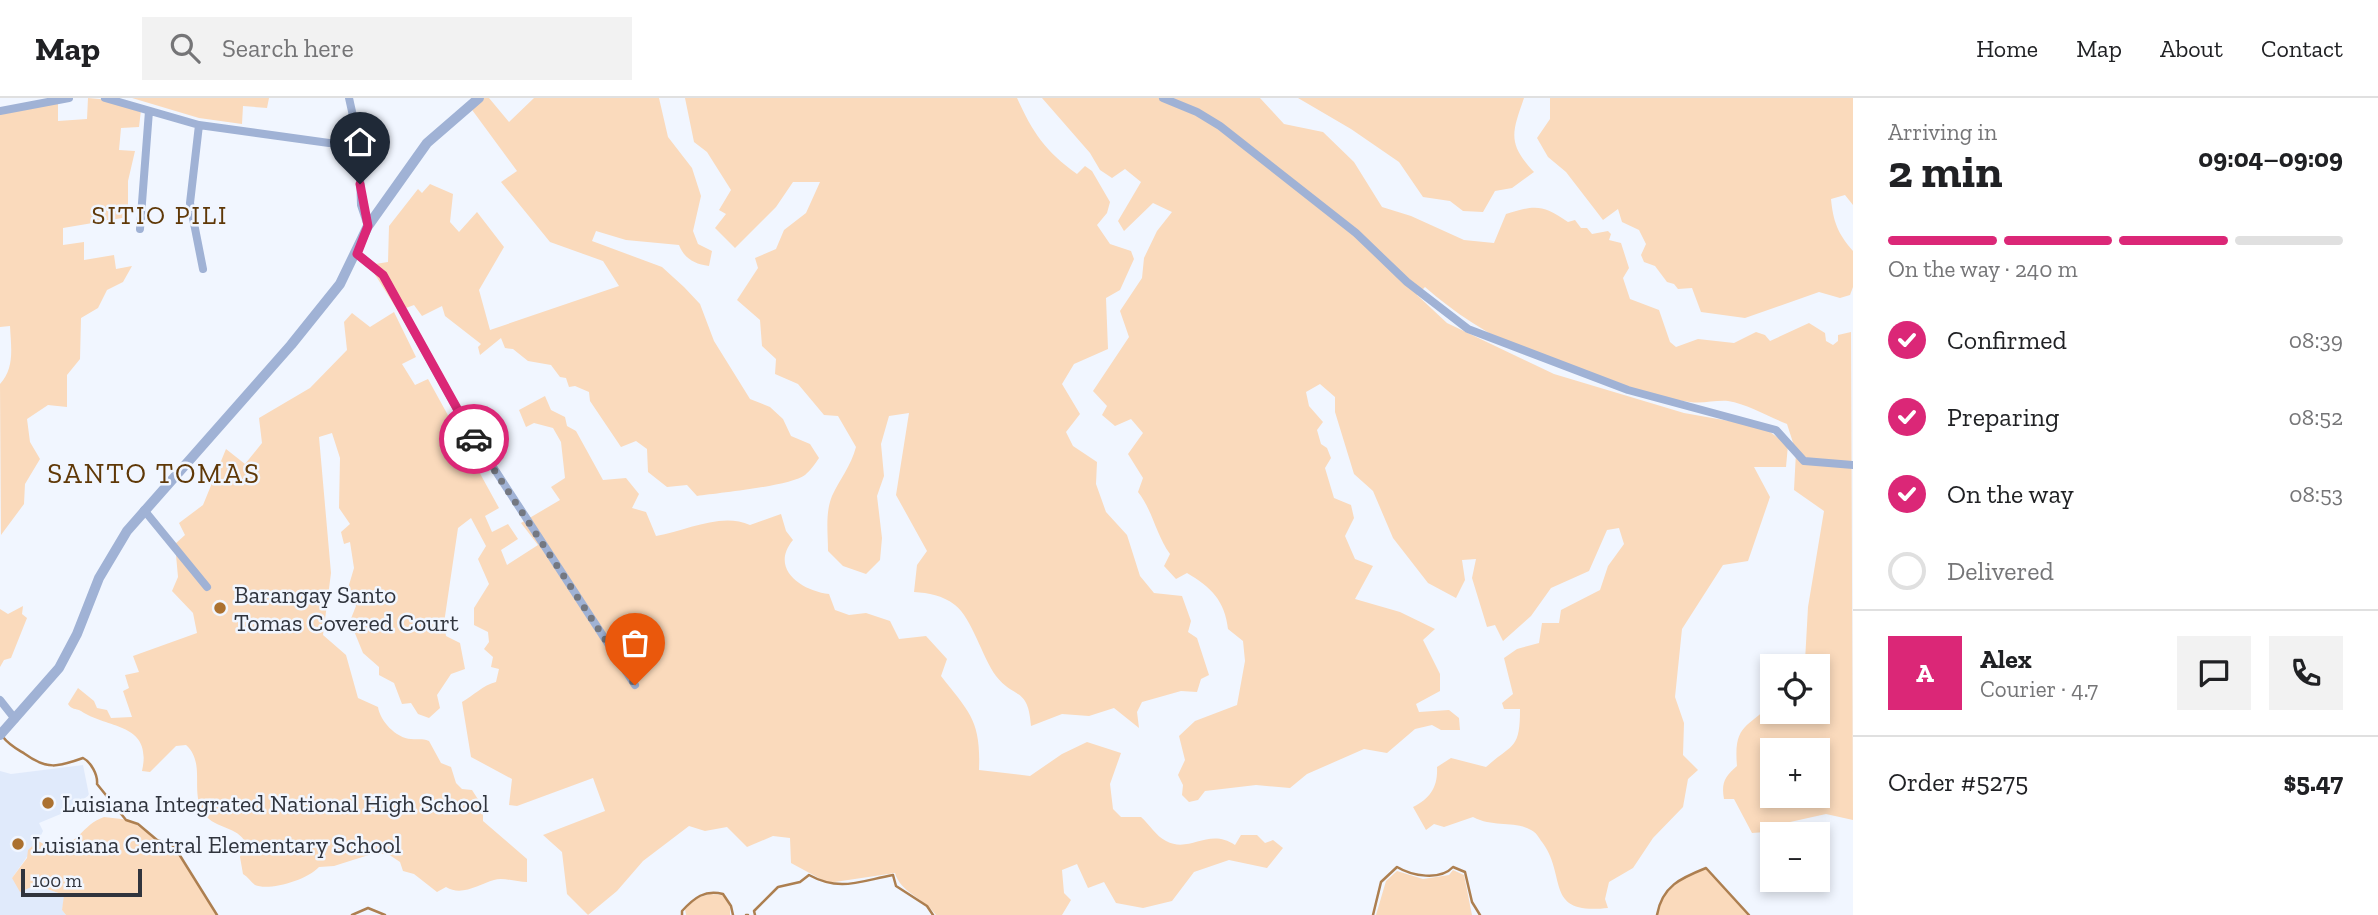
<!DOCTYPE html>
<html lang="en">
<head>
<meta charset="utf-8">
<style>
  :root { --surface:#fff; --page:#f2f2f2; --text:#202124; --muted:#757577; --line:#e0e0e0; --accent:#db2777 }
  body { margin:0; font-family:"Zilla Slab",serif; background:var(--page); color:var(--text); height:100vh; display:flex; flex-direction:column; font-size:26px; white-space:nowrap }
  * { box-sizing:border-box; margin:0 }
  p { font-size:23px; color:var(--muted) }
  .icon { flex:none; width:38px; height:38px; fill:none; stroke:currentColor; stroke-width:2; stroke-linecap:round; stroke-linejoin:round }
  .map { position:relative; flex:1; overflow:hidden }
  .drawer { display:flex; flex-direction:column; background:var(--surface); width:525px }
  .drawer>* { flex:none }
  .controls { position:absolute; left:1760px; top:556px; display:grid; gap:14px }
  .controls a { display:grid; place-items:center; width:70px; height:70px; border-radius:0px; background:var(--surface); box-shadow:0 4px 10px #0003; font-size:35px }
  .scale { position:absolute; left:21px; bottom:18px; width:121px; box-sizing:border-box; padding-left:7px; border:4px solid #30343d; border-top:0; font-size:19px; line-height:24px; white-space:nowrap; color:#30343d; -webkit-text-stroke:5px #f1f6ff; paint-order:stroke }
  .pin { position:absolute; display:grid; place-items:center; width:60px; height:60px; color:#fff; margin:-72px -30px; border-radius:50% 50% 50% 0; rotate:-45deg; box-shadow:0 0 7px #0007 }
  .pin .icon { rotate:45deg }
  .courier { position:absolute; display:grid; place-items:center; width:70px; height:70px; margin:-35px; border:5px solid #db2777; border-radius:50%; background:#fff; color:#222; box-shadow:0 2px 9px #0007 }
  .overview em { font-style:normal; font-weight:700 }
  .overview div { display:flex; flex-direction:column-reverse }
  .overview { display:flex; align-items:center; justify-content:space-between; height:119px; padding:0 35px }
  h1 { font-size:46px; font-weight:700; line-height:52px }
  .bar { display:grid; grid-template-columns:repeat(4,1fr); gap:10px 7px; align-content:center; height:84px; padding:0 35px }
  .bar i { height:9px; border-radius:5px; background:var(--line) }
  .bar .active { background:var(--accent) }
  .bar p { grid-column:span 4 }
  .line { display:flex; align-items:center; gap:18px; padding:0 35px; border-top:2px solid var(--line) }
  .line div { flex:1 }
  .round { display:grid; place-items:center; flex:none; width:74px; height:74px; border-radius:0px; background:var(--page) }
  ol { padding:0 35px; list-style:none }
  li { display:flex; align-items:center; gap:21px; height:77px }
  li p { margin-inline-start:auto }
  li .icon { padding:7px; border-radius:50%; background:var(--accent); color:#fff; stroke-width:4 }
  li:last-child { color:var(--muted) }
  li i { width:38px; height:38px; border:4px solid var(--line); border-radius:50% }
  header { display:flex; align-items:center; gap:42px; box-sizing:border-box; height:98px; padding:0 35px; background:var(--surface); border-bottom:2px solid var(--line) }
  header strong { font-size:33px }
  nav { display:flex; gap:38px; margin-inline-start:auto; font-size:24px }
  .search { width:490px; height:63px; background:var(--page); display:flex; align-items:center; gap:18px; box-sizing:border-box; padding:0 24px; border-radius:0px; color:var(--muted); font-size:26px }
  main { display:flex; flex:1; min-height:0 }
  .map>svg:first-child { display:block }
  .built { fill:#e0eafb }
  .green { fill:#fadabc; fill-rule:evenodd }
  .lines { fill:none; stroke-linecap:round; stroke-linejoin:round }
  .stream { stroke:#ad7f50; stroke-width:2.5 }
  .minor { stroke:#a0b2d5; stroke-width:8 }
  .tertiary { stroke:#a0b2d5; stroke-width:10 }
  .done { stroke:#747881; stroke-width:7; stroke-dasharray:0 12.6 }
  .route { stroke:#db2777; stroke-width:9 }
  .poi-dot { fill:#ab7130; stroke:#f1f6ff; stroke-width:2.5 }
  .labels { text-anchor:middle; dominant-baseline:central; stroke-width:5; stroke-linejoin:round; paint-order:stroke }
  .poi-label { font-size:24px; fill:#30343d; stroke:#f1f6ff; text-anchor:start }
  .neighbourhood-label { font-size:26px; letter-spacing:2px; fill:#5f3807; stroke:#f1f6ff }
  .quarter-label { font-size:28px; letter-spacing:2px; fill:#5f3807; stroke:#f1f6ff }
</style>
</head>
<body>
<header>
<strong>Map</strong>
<div class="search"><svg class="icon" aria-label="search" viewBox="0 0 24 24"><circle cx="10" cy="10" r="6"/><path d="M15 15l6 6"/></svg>Search here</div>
<nav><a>Home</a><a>Map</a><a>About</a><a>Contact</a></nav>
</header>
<main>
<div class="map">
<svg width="1853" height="817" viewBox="0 0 1853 817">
  <rect width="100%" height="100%" fill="#f1f6ff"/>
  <!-- built -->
  <path class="built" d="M 83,667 L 89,697 L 68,713 L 39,725 L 43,733 L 38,743 L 12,780 L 65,797 L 62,812 L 66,817 L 0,817 L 0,673 L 11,676 Z"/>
  <!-- green -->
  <path class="green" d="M 58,0 L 58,23 L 87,21 L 88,0 L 111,2 L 141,12 L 139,29 L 121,30 L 119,52 L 135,53 L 128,83 L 128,119 L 63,130 L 63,147 L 84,144 L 84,162 L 114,157 L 116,171 L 132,168 L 123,184 L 107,192 L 98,210 L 81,220 L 80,261 L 67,277 L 67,309 L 48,307 L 27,321 L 30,344 L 40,361 L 25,386 L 24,406 L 1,437 L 0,286 C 15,270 11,249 10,228 L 0,229 L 0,16 Z
    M 132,0 L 269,0 L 267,10 L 243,8 L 242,26 L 199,20 Z
    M 475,0 L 489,0 L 509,24 L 534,0 L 659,0 L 668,39 L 692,70 L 701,98 L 693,133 L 698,146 L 712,153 L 709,168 C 694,166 684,160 679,147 L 626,142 L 596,133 L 592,143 L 662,169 L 684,189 L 700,206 L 714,243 L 750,301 L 770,309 L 783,321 L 791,338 L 810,346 L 819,360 C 815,366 810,373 805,377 C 791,388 719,395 697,398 L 687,387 L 667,389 L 648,374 L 647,351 L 636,343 L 621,349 L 590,303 L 589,294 L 575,288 L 569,289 L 566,280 L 560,279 L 551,267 L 528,263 L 513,251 L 505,250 L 501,240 L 480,257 L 478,249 L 481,246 L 445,218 L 442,208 L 422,218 L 414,207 L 398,213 L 369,167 L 388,164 L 389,128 L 418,91 L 422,95 L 430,86 L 453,96 L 450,124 L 459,134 L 477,114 L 504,149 L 479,192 L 490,232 L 619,188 L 603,163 L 550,144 L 501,84 L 517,73 L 467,5 Z
    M 685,0 L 1017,0 C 1033,35 1045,53 1077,76 L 1085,68 L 1092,73 L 1110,104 L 1107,115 L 1097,127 L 1110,146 L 1131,153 L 1134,161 L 1120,192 L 1106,200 L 1108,251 L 1074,266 L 1062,286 L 1080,316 L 1066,334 L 1073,348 L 1097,364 L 1096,386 L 1106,414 L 1127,437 L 1140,478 L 1154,495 L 1182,498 L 1191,523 L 1188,534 L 1197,540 L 1209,577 L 1201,581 L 1197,594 L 1181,593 L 1142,604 L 1137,614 L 1139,630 L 1114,610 L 1089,618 L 1062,616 L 1031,628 C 1028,588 1015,602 996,578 C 982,559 972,520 955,507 C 942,497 929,495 914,494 L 917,467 L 927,453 L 896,397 L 909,315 L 889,318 L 881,346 L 884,378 L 877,398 L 882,440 L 880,462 L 866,476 L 843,468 L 828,453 C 828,435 825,415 832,398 C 840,381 851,368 856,349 L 838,318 L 824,317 L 798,286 L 775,276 L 776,261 L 762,248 L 760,222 L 737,202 L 758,170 L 755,160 L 776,151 L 784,132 L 806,115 L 820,84 L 793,84 L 776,109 L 735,150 L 715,130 L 726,116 L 719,112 L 731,92 L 707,54 L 694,44 Z
    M 1042,0 L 1260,0 L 1284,26 L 1323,34 L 1354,64 L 1382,109 L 1411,118 L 1464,142 L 1494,145 L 1506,116 C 1535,107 1542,106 1568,124 L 1575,122 L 1581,130 L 1587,130 L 1592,136 L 1608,133 L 1611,136 L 1609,142 L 1621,145 L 1629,170 L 1623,180 L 1630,201 L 1659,212 L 1670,244 L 1676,249 L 1698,241 L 1734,245 L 1756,234 L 1765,237 L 1770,243 L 1809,225 L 1825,235 L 1826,243 L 1833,247 L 1838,243 L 1838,237 L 1851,234 L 1853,722 L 1826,716 L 1790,724 L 1779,733 L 1752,735 L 1734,701 L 1724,701 C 1721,685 1725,678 1737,668 C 1733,623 1750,631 1773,603 L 1773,614 L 1818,614 L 1818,569 L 1801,569 L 1805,563 L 1808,509 L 1824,413 L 1794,392 L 1796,354 L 1787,326 C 1769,319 1747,306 1728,303 C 1715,302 1703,306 1690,304 C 1598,292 1495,251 1425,189 L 1417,197 L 1447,225 L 1554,276 L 1684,315 L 1763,329 L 1788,347 L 1786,369 L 1754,369 L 1770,399 L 1748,463 L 1723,467 L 1682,531 L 1675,599 L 1684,625 L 1683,657 L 1698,672 L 1688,681 L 1683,709 L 1653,740 L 1633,770 L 1609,784 L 1605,801 L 1608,810 C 1543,817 1568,779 1542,744 C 1539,740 1536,734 1531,732 C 1513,722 1494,730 1473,719 L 1444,729 L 1434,726 L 1426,732 L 1413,709 C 1431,700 1438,688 1437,669 L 1451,660 L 1486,669 C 1513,645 1520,652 1520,611 L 1504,611 L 1502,605 L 1513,596 L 1504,560 L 1517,551 L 1539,545 L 1542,525 L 1559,525 L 1561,512 L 1600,492 L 1608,468 L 1624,446 L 1619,430 L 1607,432 L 1589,473 L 1551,490 L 1531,518 L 1503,543 L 1495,527 L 1487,529 L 1472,480 L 1476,461 L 1462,462 L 1465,482 L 1456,500 L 1428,485 L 1393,440 L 1373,393 L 1354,376 L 1335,314 L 1335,299 L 1320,286 L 1306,294 L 1309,308 L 1323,324 L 1317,332 L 1321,346 L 1327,350 L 1331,360 L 1325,370 L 1334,400 L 1351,407 L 1354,420 L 1345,438 L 1355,461 L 1373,468 L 1355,501 L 1400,514 L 1435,531 L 1423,542 L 1440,576 L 1440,593 L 1416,606 L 1419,614 L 1449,612 L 1459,620 L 1460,632 L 1441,632 L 1432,627 L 1415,631 L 1387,655 L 1364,651 L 1307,676 L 1290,690 L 1256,687 L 1205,693 L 1198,702 L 1189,704 L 1182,697 L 1183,687 L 1178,677 L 1185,662 L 1179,638 L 1195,623 L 1237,607 L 1245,563 L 1243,543 L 1228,531 C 1225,503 1211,489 1187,475 L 1176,481 L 1164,468 L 1170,456 C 1156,437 1153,413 1138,394 L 1143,380 L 1128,356 L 1143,335 L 1131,321 L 1115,328 L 1102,317 L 1107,308 L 1093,293 L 1129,239 L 1120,213 L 1142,180 L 1144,160 L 1157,133 L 1172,114 L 1153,105 L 1124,133 L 1118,123 L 1141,84 L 1125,71 L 1112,80 L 1100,72 L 1090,55 ZM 1773,653 L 1818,653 L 1818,698 L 1773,698 Z
    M 1298,0 L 1524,0 C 1512,35 1507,45 1534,74 L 1512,90 L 1495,93 L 1483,114 L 1463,113 L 1450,103 L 1423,99 L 1399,64 L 1351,31 Z
    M 1550,0 L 1853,0 L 1853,107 L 1845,97 L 1831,101 C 1833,123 1838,136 1853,153 L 1853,189 L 1850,197 L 1840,200 L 1819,194 L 1745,220 L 1701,214 L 1692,190 L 1678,191 L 1674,186 L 1667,184 L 1655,168 L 1644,164 L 1641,157 L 1646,146 L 1639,132 L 1622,124 L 1618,111 L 1603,122 L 1566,74 L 1548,59 L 1537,40 L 1550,21 Z
    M 394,214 L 416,259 L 402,266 L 415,287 L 428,281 L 499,410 L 485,418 L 492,434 L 508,426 L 518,441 L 501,452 L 507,467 L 538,447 L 521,425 L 560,402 L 551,389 L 565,380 L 561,344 L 553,330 L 534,325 L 526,329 L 519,312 L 545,298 L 551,312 L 565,319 L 567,328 L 576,333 L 603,382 L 626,380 L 639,396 L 632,410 L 646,414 L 656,438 C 686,433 721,414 750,427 L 781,416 L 786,433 L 793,442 C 769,471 802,493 829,496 L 835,512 L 849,517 L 866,515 L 890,523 L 899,541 L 926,538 L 947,561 L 941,578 C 970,615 981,623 979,672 L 1030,678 L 1062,656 L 1087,644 L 1121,655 L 1110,686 L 1113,711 L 1121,719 L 1141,719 C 1149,726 1156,738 1166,743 C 1190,756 1208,729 1235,747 L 1241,737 L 1257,737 L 1265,745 L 1273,742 L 1283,750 L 1267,770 L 1229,762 L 1194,774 L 1172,803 L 1143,810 L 1116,805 L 1104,784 L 1088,790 L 1077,766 L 1062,772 L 1064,795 L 1071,802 L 1062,817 L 936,817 C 924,800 900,794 895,775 L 828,785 L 791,765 L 790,740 L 773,738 L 747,749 L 727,729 L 705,733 L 689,728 L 643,763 L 617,793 L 588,817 L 567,796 L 562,754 L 543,737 L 605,713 L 593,680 L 517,708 L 509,707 L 512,681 L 471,659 L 462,604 C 473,598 483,587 496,584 L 499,571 L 491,569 L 493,559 L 484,551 L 489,544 L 488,534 L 474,527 L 474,510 L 489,486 L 478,461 L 486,448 L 471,420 L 458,430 L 444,525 L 446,538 L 460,545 L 465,571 L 451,576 L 437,597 L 440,610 L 429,620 L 418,616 L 411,605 L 402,606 L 394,585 L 379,577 L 379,569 L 363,555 L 350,523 L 356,508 L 349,487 L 354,470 L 350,444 L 344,446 L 341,434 L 350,426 L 339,410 L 340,360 L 332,335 L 319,339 L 331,475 L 323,537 L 346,557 L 358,600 L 378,609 C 380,623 396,640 411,641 C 419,642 421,640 429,643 L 441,665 L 451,669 L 456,685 L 462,691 L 472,692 L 483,709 L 483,723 L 527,761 L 527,784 C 516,784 503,779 494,782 C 479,786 462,799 446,789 L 437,794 L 414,776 L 403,773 L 400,764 L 388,756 L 375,755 L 334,768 L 319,769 C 306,783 268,793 255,787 C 251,784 248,779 243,776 L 240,759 L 244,742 C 235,728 212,730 203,714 C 190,693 206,665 186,647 L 176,648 L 150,674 L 142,673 C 153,624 107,631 81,613 C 75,610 72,612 68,606 L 78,590 L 94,603 L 97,610 L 107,612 L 111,620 L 132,619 L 123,593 L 129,590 L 125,577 L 139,574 L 133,558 L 197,535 L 193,515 L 172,493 L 178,479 L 175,446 L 185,437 L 179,425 L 203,407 L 226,351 L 245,366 L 262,345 L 259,320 L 310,290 L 347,252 L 344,224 L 352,215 L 370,229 Z
    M 23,508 L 22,516 L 27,520 L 11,560 L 4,562 L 0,569 L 0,511 L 8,516 Z
    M 104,719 L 130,722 L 157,742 L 174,748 L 217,817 L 66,817 L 62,812 L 64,797 L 36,787 L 20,794 L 12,780 L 27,760 L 28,752 L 38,743 L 52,750 C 80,747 81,727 104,719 Z
    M 1706,770 L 1749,817 L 1657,817 C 1662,788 1681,780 1706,770 Z
    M 1453,772 L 1464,777 L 1472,817 L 1376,817 L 1386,783 L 1397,773 L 1423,781 L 1449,777 Z
    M 710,796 L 723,797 L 730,809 L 730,817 L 686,817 L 685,811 L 697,800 Z"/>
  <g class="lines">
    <!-- stream -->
    <path class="stream" d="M 3,639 C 9,647 17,651 25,656 C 47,672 58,669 83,660 C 91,664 98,677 97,686 L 126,722 L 138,726 L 157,742 L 174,748 L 217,817
      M 352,817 L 368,810 L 385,817
      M 682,817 L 682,813 C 694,800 705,791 723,796 L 731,808 L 733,817
      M 746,817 L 748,817
      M 755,817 L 754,813 L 778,789 L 800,784 L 809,777 C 840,794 860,783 893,777 L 896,788 L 927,808 L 933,817
      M 1373,817 L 1381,784 L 1397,769 C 1412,778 1440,783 1453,769 L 1465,774 L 1472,804 L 1480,817
      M 1657,817 C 1662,788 1681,780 1706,770 L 1749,817"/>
    <!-- minor -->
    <path class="minor" d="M 105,0 L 199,27 L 329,45 L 359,45
      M 349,0 L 359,45 L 361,107 L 368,128
      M 1163,0 L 1197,14 L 1220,28 L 1356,135 L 1407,184 L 1468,231 L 1628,292 L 1776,332 L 1804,363 L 1853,367
      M 0,13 L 69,0
      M 199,27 L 190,105 L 203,171
      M 140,131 L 149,13
      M 357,156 L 383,177 L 467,329 L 635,587
      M 144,412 L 207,489
      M 0,602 L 15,621"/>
    <!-- tertiary -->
    <path class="tertiary" d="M 0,637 L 59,570 L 77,536 L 99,480 L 127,433 L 291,247 L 340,186 L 368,128 L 427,45 L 479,0"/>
  </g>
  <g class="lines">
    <!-- done -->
    <path class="done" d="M 474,341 L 635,587"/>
    <!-- route -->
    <path class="route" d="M 360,86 L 368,128 L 357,156 L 383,177 L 474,341"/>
  </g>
  <!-- markers -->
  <g class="poi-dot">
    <circle cx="220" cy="510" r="7"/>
    <circle cx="48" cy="705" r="7"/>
    <circle cx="18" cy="746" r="7"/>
  </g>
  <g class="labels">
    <!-- poi labels -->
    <g class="poi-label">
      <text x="234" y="496">Barangay Santo<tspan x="234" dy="28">Tomas Covered Court</tspan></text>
      <text x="62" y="705">Luisiana Integrated National High School</text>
      <text x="32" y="746">Luisiana Central Elementary School</text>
    </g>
    <!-- neighbourhood labels -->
    <g class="neighbourhood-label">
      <text x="160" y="117">SITIO PILI</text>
    </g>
    <!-- quarter labels -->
    <g class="quarter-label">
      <text x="154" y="375">SANTO TOMAS</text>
    </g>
  </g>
</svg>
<div class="controls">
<a><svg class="icon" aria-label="locate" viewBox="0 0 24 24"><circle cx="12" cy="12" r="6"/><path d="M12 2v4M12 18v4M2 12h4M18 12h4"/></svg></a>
<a>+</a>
<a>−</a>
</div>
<div class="scale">100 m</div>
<div class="pin" style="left:635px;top:587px;background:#ea580c"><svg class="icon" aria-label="bag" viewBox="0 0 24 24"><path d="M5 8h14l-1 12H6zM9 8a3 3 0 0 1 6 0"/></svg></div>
<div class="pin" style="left:360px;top:86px;background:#1f2937"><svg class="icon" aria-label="home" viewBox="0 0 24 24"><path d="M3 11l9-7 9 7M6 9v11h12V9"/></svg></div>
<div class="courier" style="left:474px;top:341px"><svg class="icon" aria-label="car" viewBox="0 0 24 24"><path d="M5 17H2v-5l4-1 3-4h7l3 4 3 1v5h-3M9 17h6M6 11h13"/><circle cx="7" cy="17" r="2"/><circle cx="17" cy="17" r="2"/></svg></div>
</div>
<section class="drawer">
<div class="overview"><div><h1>2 min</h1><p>Arriving in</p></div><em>09:04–09:09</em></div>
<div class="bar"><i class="active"></i><i class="active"></i><i class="active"></i><i></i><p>On the way · 240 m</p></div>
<ol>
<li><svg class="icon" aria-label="check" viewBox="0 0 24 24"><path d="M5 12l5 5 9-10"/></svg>Confirmed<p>08:39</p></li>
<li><svg class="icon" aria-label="check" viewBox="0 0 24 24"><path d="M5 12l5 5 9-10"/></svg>Preparing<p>08:52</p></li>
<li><svg class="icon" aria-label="check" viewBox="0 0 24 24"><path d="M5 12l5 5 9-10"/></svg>On the way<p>08:53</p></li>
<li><i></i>Delivered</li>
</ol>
<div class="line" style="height:126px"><b class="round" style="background:var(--accent);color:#fff">A</b><div><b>Alex</b><p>Courier · 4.7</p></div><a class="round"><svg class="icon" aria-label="chat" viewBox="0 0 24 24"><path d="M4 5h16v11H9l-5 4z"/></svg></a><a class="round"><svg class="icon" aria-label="phone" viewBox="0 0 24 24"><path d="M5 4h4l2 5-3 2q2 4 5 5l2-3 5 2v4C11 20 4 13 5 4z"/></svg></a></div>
<div class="line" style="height:91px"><div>Order #5275</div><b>$5.47</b></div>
</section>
</main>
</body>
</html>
